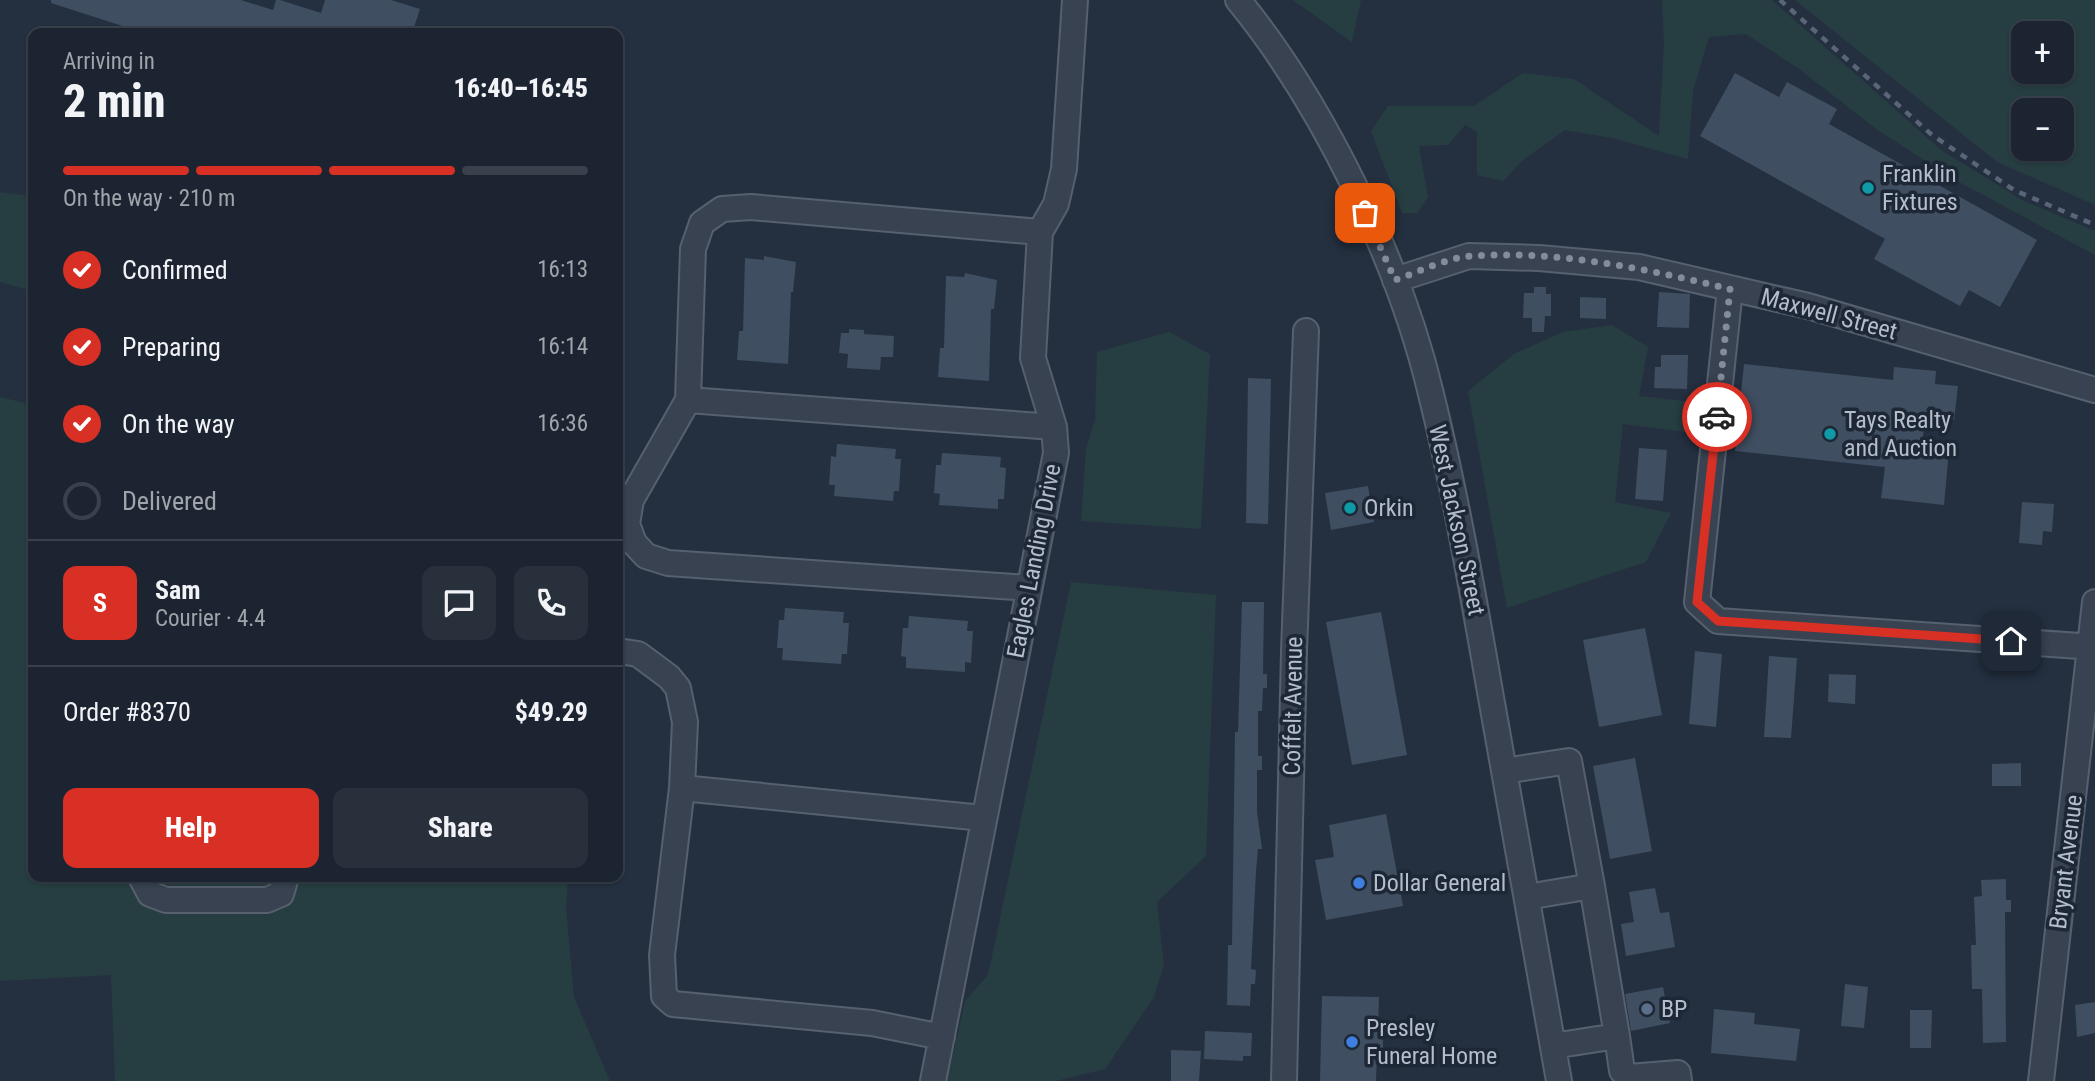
<!DOCTYPE html>
<html lang="en">
<head>
<meta charset="utf-8">
<style>
  :root { --surface:#1b2430; --page:#28303c; --text:#f1f3f6; --muted:#a0a4ab; --line:#39414c; --accent:#d93025 }
  body { margin:0; font-family:"Roboto Condensed",sans-serif; background:var(--page); color:var(--text); height:100vh; display:flex; flex-direction:column; font-size:26px; white-space:nowrap }
  * { box-sizing:border-box; margin:0 }
  p { font-size:23px; color:var(--muted) }
  .icon { flex:none; width:38px; height:38px; fill:none; stroke:currentColor; stroke-width:2; stroke-linecap:round; stroke-linejoin:round }
  .map { position:relative; flex:1; overflow:hidden }
  .sheet { position:absolute; left:28px; top:28px; width:595px; height:854px; display:flex; flex-direction:column; background:var(--surface); border-radius:14px; box-shadow:0 2px 5px #0004,0 0 0 2px var(--line) }
  .sheet>* { flex:none }
  .fabs { position:absolute; left:2011px; top:21px; display:grid; gap:14px }
  .fabs a { display:grid; place-items:center; width:63px; height:63px; border-radius:14px; background:var(--surface); box-shadow:0 2px 5px #0004,0 0 0 2px var(--line); font-size:35px }
  .pin { position:absolute; display:grid; place-items:center; width:60px; height:60px; color:#fff; margin:-30px; border-radius:14px; box-shadow:0 4px 10px #0006 }
  .courier { position:absolute; display:grid; place-items:center; width:70px; height:70px; margin:-35px; border:5px solid #d93025; border-radius:50%; background:#fff; color:#222; box-shadow:0 2px 9px #0007 }
  .headline em { font-style:normal; font-weight:800 }
  .headline div { display:flex; flex-direction:column-reverse }
  .headline { display:flex; align-items:center; justify-content:space-between; height:119px; padding:0 35px }
  h1 { font-size:46px; font-weight:800; line-height:52px }
  .bar { display:grid; grid-template-columns:repeat(4,1fr); gap:10px 7px; align-content:center; height:84px; padding:0 35px }
  .bar i { height:9px; border-radius:5px; background:var(--line) }
  .bar .on { background:var(--accent) }
  .bar p { grid-column:span 4 }
  .line { display:flex; align-items:center; gap:18px; padding:0 35px; border-top:2px solid var(--line) }
  .line div { flex:1 }
  .round { display:grid; place-items:center; flex:none; width:74px; height:74px; border-radius:14px; background:var(--page) }
  ol { padding:0 35px; list-style:none }
  li { display:flex; align-items:center; gap:21px; height:77px }
  li p { margin-inline-start:auto }
  li .icon { padding:7px; border-radius:50%; background:var(--accent); color:#fff; stroke-width:4 }
  li:last-child { color:var(--muted) }
  li i { width:38px; height:38px; border:4px solid var(--line); border-radius:50% }
  .button { display:flex; gap:14px; margin-top:auto; padding:14px 35px }
  .button a { flex:1; height:80px; border-radius:14px; background:var(--accent); color:#fff; font-size:28px; font-weight:800; line-height:80px; text-align:center }
  .button a+a { background:var(--page); color:var(--text) }
  .map>svg:first-child { display:block }
  .green { fill:#263e41; fill-rule:evenodd }
  .building { fill:#3f4e60 }
  .lines { fill:none; stroke-linecap:round; stroke-linejoin:round }
  .minor-casing { stroke:#56606e; stroke-width:28 }
  .minor { stroke:#384250; stroke-width:24 }
  .rail { stroke:#5a6677; stroke-width:4.5; stroke-dasharray:7 7; stroke-linecap:butt }
  .done { stroke:#828c9a; stroke-width:7; stroke-dasharray:0 12.6 }
  .route { stroke:#d93025; stroke-width:9 }
  .culture-dot { fill:#0f9aa8; stroke:#1d2735; stroke-width:2.5 }
  .shop-dot { fill:#3f7fe0; stroke:#1d2735; stroke-width:2.5 }
  .service-dot { fill:#5c6f8a; stroke:#1d2735; stroke-width:2.5 }
  .labels { text-anchor:middle; dominant-baseline:central; stroke-width:7; stroke-linejoin:round; paint-order:stroke }
  .poi-label { font-size:24px; fill:#b4bdcb; stroke:#1d2735; text-anchor:start }
  .street-label { font-size:24px; fill:#b4bdcb; stroke:#1d2735 }
</style>
</head>
<body>
<div class="map">
<svg width="2095" height="1081" viewBox="0 0 2095 1081">
  <rect width="100%" height="100%" fill="#243040"/>
  <!-- green -->
  <path class="green" d="M 1293,0 L 1361,0 L 1352,42 Z
    M 1662,0 L 1772,0 L 1941,150 L 2022,200 L 2095,231 L 2095,255 L 1957,181 L 1879,131 L 1799,69 L 1746,34 L 1709,37 L 1693,91 L 1688,159 L 1612,138 L 1565,130 L 1523,160 L 1503,181 L 1477,175 L 1477,132 L 1465,125 L 1448,145 L 1419,146 L 1428,197 L 1417,213 L 1402,213 L 1371,131 L 1388,106 L 1474,106 L 1523,73 L 1574,79 L 1659,136 L 1664,43 Z
    M 1795,0 L 2095,0 L 2095,205 L 1997,162 ZM 2023,33 L 2062,33 L 2062,72 L 2023,72 ZM 2023,110 L 2062,110 L 2062,149 L 2023,149 Z
    M 0,192 L 33,196 L 33,291 L 0,282 Z
    M 1612,325 L 1648,347 L 1639,396 L 1692,402 L 1702,434 L 1623,424 L 1615,502 L 1671,513 L 1646,562 L 1507,608 L 1468,391 L 1514,354 L 1562,332 Z
    M 1169,332 L 1210,354 L 1201,529 L 1081,521 L 1086,448 L 1095,420 L 1097,352 Z
    M 0,397 L 33,405 L 33,877 L 568,877 L 566,907 L 574,997 L 610,1081 L 115,1081 L 111,975 L 0,981 Z
    M 1071,582 L 1216,595 L 1206,856 L 1157,902 L 1164,965 L 1154,997 L 1105,1069 L 1056,1081 L 947,1081 L 965,1001 L 988,975 Z"/>
  <!-- building -->
  <path class="building" d="M 51,0 L 241,0 L 273,10 L 276,0 L 280,0 L 321,13 L 325,0 L 391,0 L 420,9 L 412,33 L 138,33 L 138,31 L 51,3 Z
    M 1735,73 L 1779,97 L 1787,82 L 1837,109 L 1829,124 L 2037,240 L 2000,307 L 1969,290 L 1960,306 L 1874,259 L 1885,239 L 1700,136 Z
    M 764,256 L 796,262 L 793,292 L 791,292 L 788,364 L 737,360 L 739,331 L 743,331 L 745,258 L 764,260 Z
    M 965,273 L 997,280 L 994,309 L 991,309 L 989,381 L 938,377 L 940,348 L 944,348 L 946,276 L 964,277 Z
    M 1534,287 L 1546,287 L 1546,294 L 1551,294 L 1551,316 L 1545,316 L 1544,332 L 1532,332 L 1532,318 L 1523,318 L 1524,293 L 1534,293 Z
    M 1659,292 L 1690,294 L 1689,328 L 1657,327 Z
    M 1580,297 L 1606,298 L 1606,319 L 1580,318 Z
    M 849,329 L 864,330 L 864,334 L 894,336 L 893,357 L 881,357 L 880,370 L 847,368 L 848,354 L 839,353 L 841,333 L 849,333 Z
    M 1661,355 L 1688,355 L 1687,389 L 1654,388 L 1655,367 L 1661,367 Z
    M 1744,364 L 1893,380 L 1894,367 L 1936,371 L 1935,384 L 1958,386 L 1954,420 L 1925,417 L 1922,447 L 1949,450 L 1944,505 L 1881,498 L 1885,467 L 1735,451 Z
    M 1248,378 L 1271,379 L 1268,524 L 1246,523 Z
    M 837,444 L 896,449 L 895,459 L 901,459 L 899,491 L 894,491 L 893,501 L 834,496 L 835,485 L 829,485 L 831,456 L 836,457 Z
    M 1639,448 L 1667,450 L 1663,501 L 1635,499 Z
    M 942,453 L 1001,457 L 1000,467 L 1006,468 L 1004,499 L 998,499 L 998,509 L 939,505 L 940,494 L 934,493 L 936,465 L 941,465 Z
    M 1368,486 L 1374,522 L 1331,530 L 1325,493 Z
    M 2022,502 L 2054,504 L 2052,532 L 2043,531 L 2042,545 L 2019,543 Z
    M 1242,602 L 1264,602 L 1263,674 L 1267,674 L 1267,688 L 1263,688 L 1262,711 L 1258,711 L 1258,756 L 1262,756 L 1262,770 L 1257,770 L 1257,811 L 1262,849 L 1258,849 L 1256,871 L 1251,969 L 1256,970 L 1255,984 L 1251,984 L 1250,1006 L 1227,1005 L 1228,945 L 1232,945 L 1235,732 L 1238,732 Z
    M 785,608 L 844,612 L 843,623 L 849,623 L 847,654 L 842,654 L 841,664 L 782,660 L 783,648 L 777,648 L 779,620 L 784,620 Z
    M 1381,612 L 1407,755 L 1352,765 L 1326,622 Z
    M 909,616 L 968,621 L 967,631 L 973,631 L 971,663 L 965,662 L 965,672 L 906,668 L 906,657 L 901,656 L 903,628 L 908,628 Z
    M 1645,628 L 1662,715 L 1599,727 L 1583,640 Z
    M 1695,651 L 1722,654 L 1716,727 L 1689,724 Z
    M 1769,656 L 1797,658 L 1791,738 L 1764,737 Z
    M 1829,674 L 1856,675 L 1855,704 L 1828,702 Z
    M 1635,758 L 1652,851 L 1610,859 L 1593,766 Z
    M 2021,763 L 2021,786 L 1992,786 L 1992,764 Z
    M 1386,814 L 1403,906 L 1326,920 L 1315,860 L 1334,857 L 1329,825 Z
    M 2006,879 L 2006,900 L 2011,900 L 2011,912 L 2005,912 L 2006,1042 L 1983,1043 L 1982,989 L 1972,989 L 1971,945 L 1976,945 L 1974,897 L 1982,896 L 1981,880 Z
    M 1655,888 L 1660,913 L 1669,912 L 1675,947 L 1626,956 L 1621,924 L 1634,922 L 1629,892 Z
    M 1845,984 L 1868,987 L 1864,1028 L 1841,1026 Z
    M 1663,987 L 1670,1023 L 1631,1031 L 1625,994 Z
    M 1322,996 L 1379,997 L 1378,1031 L 1383,1031 L 1383,1053 L 1377,1053 L 1376,1081 L 1320,1081 Z
    M 2095,1002 L 2095,1033 L 2077,1037 L 2075,1005 Z
    M 1714,1009 L 1755,1013 L 1754,1024 L 1800,1029 L 1796,1061 L 1711,1053 Z
    M 1910,1010 L 1932,1010 L 1931,1048 L 1910,1048 Z
    M 1205,1031 L 1252,1033 L 1251,1056 L 1243,1056 L 1243,1061 L 1204,1059 Z
    M 1171,1050 L 1201,1051 L 1199,1081 L 1171,1081 Z"/>
  <g class="lines">
    <defs>
      <path id="minor" d="M 1238,0 C 1323,104 1400,263 1431,394 C 1456,495 1474,600 1492,703 C 1514,829 1536,955 1559,1081
        M 1395,280 L 1469,256 L 1539,258 L 1639,267 L 1808,306 L 2095,390
        M 1730,289 L 1697,602 L 1718,621 L 2095,647
        M 688,400 L 1054,427
        M 1029,588 L 668,563 L 646,556 L 634,543 L 627,524 L 631,500 L 688,400 L 693,249 L 702,223 L 722,209 L 751,207 L 1040,232
        M 618,651 L 638,654 L 669,677 L 678,688 L 685,722 L 682,788 L 662,955 L 664,996 L 673,1004 L 872,1023 L 942,1037
        M 1504,771 L 1569,761 L 1592,886 L 1527,897
        M 682,788 L 983,818
        M 141,877 L 150,894 L 166,900 L 267,900 L 281,894 L 286,877
        M 1617,1036 L 1622,1071 L 1629,1077 L 1678,1073 L 1679,1081
        M 1553,1046 L 1617,1036 L 1592,886
        M 933,1081 L 1056,453 L 1054,427 L 1033,358 L 1040,232 L 1056,204 L 1064,169 L 1075,0
        M 1284,1081 L 1294,651 L 1306,331
        M 2041,1081 L 2095,602"/>
    </defs>
    <!-- minor casing -->
    <use href="#minor" class="minor-casing"/>
    <!-- minor -->
    <use href="#minor" class="minor"/>
    <!-- rail -->
    <path class="rail" d="M 1780,0 L 1932,135 L 2014,190 L 2095,225"/>
  </g>
  <g class="lines">
    <!-- done -->
    <path class="done" d="M 1365,213 L 1395,280 C 1419,272 1446,258 1471,256 C 1558,250 1646,269 1730,289 L 1717,417"/>
    <!-- route -->
    <path class="route" d="M 1717,417 L 1697,602 L 1718,621 L 2011,641"/>
  </g>
  <!-- markers -->
  <g class="culture-dot">
    <circle cx="1868" cy="188" r="7"/>
    <circle cx="1830" cy="434" r="7"/>
    <circle cx="1350" cy="508" r="7"/>
  </g>
  <g class="shop-dot">
    <circle cx="1359" cy="883" r="7"/>
    <circle cx="1352" cy="1042" r="7"/>
  </g>
  <circle class="service-dot" cx="1647" cy="1009" r="7"/>
  <g class="labels">
    <!-- poi labels -->
    <g class="poi-label">
      <text x="1882" y="174">Franklin<tspan x="1882" dy="28">Fixtures</tspan></text>
      <text x="1844" y="420">Tays Realty<tspan x="1844" dy="28">and Auction</tspan></text>
      <text x="1364" y="508">Orkin</text>
      <text x="1373" y="883">Dollar General</text>
      <text x="1661" y="1009">BP</text>
      <text x="1366" y="1028">Presley<tspan x="1366" dy="28">Funeral Home</tspan></text>
    </g>
    <!-- street labels -->
    <g class="street-label">
      <text transform="translate(1829 314) rotate(15)">Maxwell Street</text>
      <text transform="translate(1457 520) rotate(78)">West Jackson Street</text>
      <text transform="translate(1034 561) rotate(-79)">Eagles Landing Drive</text>
      <text transform="translate(1293 706) rotate(-89)">Coffelt Avenue</text>
      <text transform="translate(2066 862) rotate(-83)">Bryant Avenue</text>
    </g>
  </g>
</svg>
<div class="fabs">
<a>+</a>
<a>−</a>
</div>
<div class="pin" style="left:1365px;top:213px;background:#ea580c"><svg class="icon" aria-label="bag" viewBox="0 0 24 24"><path d="M5 8h14l-1 12H6zM9 8a3 3 0 0 1 6 0"/></svg></div>
<div class="pin" style="left:2011px;top:641px;background:#1f2937"><svg class="icon" aria-label="home" viewBox="0 0 24 24"><path d="M3 11l9-7 9 7M6 9v11h12V9"/></svg></div>
<div class="courier" style="left:1717px;top:417px"><svg class="icon" aria-label="car" viewBox="0 0 24 24"><path d="M5 17H2v-5l4-1 3-4h7l3 4 3 1v5h-3M9 17h6M6 11h13"/><circle cx="7" cy="17" r="2"/><circle cx="17" cy="17" r="2"/></svg></div>
<section class="sheet">
<div class="headline"><div><h1>2 min</h1><p>Arriving in</p></div><em>16:40–16:45</em></div>
<div class="bar"><i class="on"></i><i class="on"></i><i class="on"></i><i></i><p>On the way · 210 m</p></div>
<ol>
<li><svg class="icon" aria-label="check" viewBox="0 0 24 24"><path d="M5 12l5 5 9-10"/></svg>Confirmed<p>16:13</p></li>
<li><svg class="icon" aria-label="check" viewBox="0 0 24 24"><path d="M5 12l5 5 9-10"/></svg>Preparing<p>16:14</p></li>
<li><svg class="icon" aria-label="check" viewBox="0 0 24 24"><path d="M5 12l5 5 9-10"/></svg>On the way<p>16:36</p></li>
<li><i></i>Delivered</li>
</ol>
<div class="line" style="height:126px"><b class="round" style="background:var(--accent);color:#fff">S</b><div><b>Sam</b><p>Courier · 4.4</p></div><a class="round"><svg class="icon" aria-label="chat" viewBox="0 0 24 24"><path d="M4 5h16v11H9l-5 4z"/></svg></a><a class="round"><svg class="icon" aria-label="phone" viewBox="0 0 24 24"><path d="M5 4h4l2 5-3 2q2 4 5 5l2-3 5 2v4C11 20 4 13 5 4z"/></svg></a></div>
<div class="line" style="height:91px"><div>Order #8370</div><b>$49.29</b></div>
<div class="button"><a>Help</a><a>Share</a></div>
</section>
</div>
</body>
</html>
